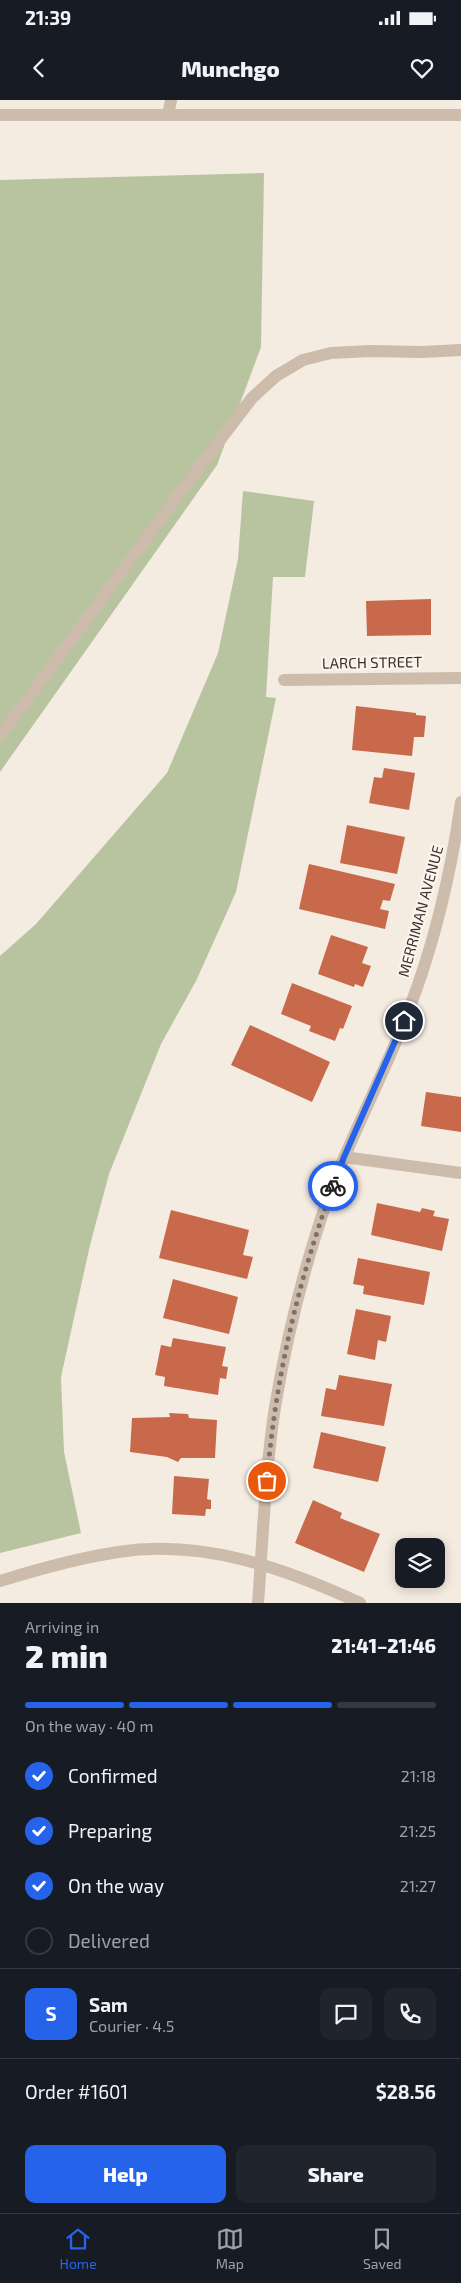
<!DOCTYPE html>
<html lang="en">
<head>
<meta charset="utf-8">
<style>
  :root { --surface:#171b24; --page:#20242c; --text:#f1f3f6; --muted:#9ea1a6; --line:#363941; --accent:#2563eb }
  body { margin:0; font-family:"Exo 2",sans-serif; background:var(--page); color:var(--text); height:100vh; display:flex; flex-direction:column; font-size:19px; white-space:nowrap }
  * { box-sizing:border-box; margin:0 }
  p { font-size:16px; color:var(--muted) }
  .icon { flex:none; width:28px; height:28px; fill:none; stroke:currentColor; stroke-width:2; stroke-linecap:round; stroke-linejoin:round }
  .map { position:relative; height:1503px; overflow:hidden }
  .side { display:flex; flex-direction:column; background:var(--surface); flex:1 }
  .side>* { flex:none }
  .tools { position:absolute; left:395px; top:1438px; display:grid; gap:10px }
  .tools a { display:grid; place-items:center; width:50px; height:50px; border-radius:10px; background:var(--surface); box-shadow:0 2px 12px #0003; font-size:25px }
  .pin { position:absolute; display:grid; place-items:center; width:42px; height:42px; color:#fff; margin:-21px; border:2px solid #fff; border-radius:50%; box-shadow:0 1px 5px #0007 }
  .courier { position:absolute; display:grid; place-items:center; width:50px; height:50px; margin:-25px; border:4px solid #2563eb; border-radius:50%; background:#fff; color:#222; box-shadow:0 1px 6px #0007 }
  .head em { font-style:normal; font-weight:800 }
  .head div { display:flex; flex-direction:column-reverse }
  .head { display:flex; align-items:center; justify-content:space-between; height:85px; padding:0 25px }
  h1 { font-size:32px; font-weight:800; line-height:38px }
  .bar { display:grid; grid-template-columns:repeat(4,1fr); gap:8px 5px; align-content:center; height:60px; padding:0 25px }
  .bar i { height:6px; border-radius:4px; background:var(--line) }
  .bar .selected { background:var(--accent) }
  .bar p { grid-column:span 4 }
  .line { display:flex; align-items:center; gap:12px; padding:0 25px; border-top:1px solid var(--line) }
  .line div { flex:1 }
  .round { display:grid; place-items:center; flex:none; width:52px; height:52px; border-radius:10px; background:var(--page) }
  ol { padding:0 25px; list-style:none }
  li { display:flex; align-items:center; gap:15px; height:55px }
  li p { margin-inline-start:auto }
  li .icon { padding:5px; border-radius:50%; background:var(--accent); color:#fff; stroke-width:4 }
  li:last-child { color:var(--muted) }
  li i { width:28px; height:28px; border:2px solid var(--line); border-radius:50% }
  .cta { display:flex; gap:10px; margin-top:auto; padding:10px 25px }
  .cta a { flex:1; height:58px; border-radius:10px; background:var(--accent); color:#fff; font-size:20px; font-weight:800; line-height:58px; text-align:center }
  .cta a+a { background:var(--page); color:var(--text) }
  .status { display:flex; justify-content:space-between; align-items:center; height:35px; padding:0 25px; background:var(--surface); direction:ltr }
  .status svg { height:14px; fill:currentColor }
  header { display:flex; justify-content:space-between; align-items:center; height:65px; padding:0 25px; background:var(--surface); font-size:22px; font-weight:800 }
  .tabs { display:flex; justify-content:space-around; align-items:center; height:70px; border-top:1px solid var(--line); background:var(--surface); font-size:14px; color:var(--muted) }
  .tabs a { display:grid; justify-items:center; gap:2px }
  .tabs .selected { color:var(--accent) }
  .map>svg:first-child { display:block }
  .green { fill:#b8c4a0 }
  .building { fill:#c8694b }
  .lines { fill:none; stroke-linecap:round; stroke-linejoin:round }
  .minor { stroke:#cdbbac; stroke-width:12 }
  .done { stroke:#7c716b; stroke-width:5; stroke-dasharray:0 9 }
  .route { stroke:#2563eb; stroke-width:6 }
  .labels { text-anchor:middle; dominant-baseline:central; stroke-width:4.5; stroke-linejoin:round; paint-order:stroke }
  .street-label { font-size:15px; fill:#3b302b; stroke:#fbf5ee }
</style>
</head>
<body>
<div class="status"><b>21:39</b><svg viewBox="0 0 49 12"><path d="M0 12V9h3v3zM5 12V6h3v6zM10 12V3h3v9zM15 12V0h3v12zM26 1h20v11H26zM47 4h2v5h-2z"/></svg></div>
<header><svg class="icon" aria-label="back" viewBox="0 0 24 24"><path d="M15 5l-7 7 7 7"/></svg>Munchgo<svg class="icon" aria-label="heart" viewBox="0 0 24 24"><path d="M12 20l-8-8c-3-5 5-10 8-4 3-6 11-1 8 4z"/></svg></header>
<div class="map">
<svg width="461" height="1503" viewBox="0 0 461 1503">
  <rect width="100%" height="100%" fill="#f4ebe1"/>
  <!-- green -->
  <path class="green" d="M 264,73 L 261,247 L 217,365 L 0,672 L 0,80 Z
    M 243,391 L 314,401 L 305,477 L 273,477 L 266,597 L 276,598 L 236,792 L 196,881 L 161,944 L 109,1074 L 90,1145 L 61,1277 L 64,1352 L 81,1433 L 0,1453 L 0,856 L 36,824 L 167,673 L 218,553 L 238,459 Z"/>
  <!-- building -->
  <path class="building" d="M 431,499 L 431,535 L 367,536 L 366,501 Z
    M 356,606 L 416,613 L 416,615 L 426,616 L 424,637 L 414,637 L 412,656 L 352,650 Z
    M 384,668 L 415,673 L 409,710 L 369,703 L 374,677 L 382,678 Z
    M 347,725 L 405,737 L 397,774 L 340,763 Z
    M 309,764 L 395,784 L 390,801 L 383,800 L 380,809 L 389,811 L 385,829 L 299,809 Z
    M 331,835 L 368,847 L 362,863 L 371,866 L 363,887 L 355,884 L 354,887 L 318,874 Z
    M 292,883 L 352,906 L 343,929 L 340,928 L 335,941 L 309,931 L 311,926 L 281,914 Z
    M 250,925 L 330,962 L 312,1002 L 231,965 Z
    M 426,992 L 461,997 L 461,1032 L 421,1026 Z
    M 377,1103 L 420,1112 L 422,1108 L 435,1111 L 433,1116 L 449,1119 L 442,1151 L 371,1135 Z
    M 171,1110 L 249,1130 L 243,1155 L 253,1157 L 247,1179 L 159,1158 Z
    M 358,1158 L 430,1172 L 424,1205 L 363,1194 L 364,1186 L 353,1184 Z
    M 173,1179 L 238,1197 L 229,1234 L 163,1218 Z
    M 356,1209 L 391,1216 L 386,1242 L 378,1240 L 375,1260 L 347,1254 Z
    M 173,1238 L 226,1247 L 222,1266 L 228,1267 L 226,1279 L 220,1278 L 218,1295 L 164,1286 L 165,1277 L 155,1275 L 161,1245 L 171,1247 Z
    M 339,1275 L 392,1284 L 384,1326 L 321,1316 L 326,1288 L 336,1290 Z
    M 169,1313 L 188,1314 L 189,1318 L 217,1320 L 215,1358 L 181,1358 L 178,1362 L 167,1357 L 130,1352 L 132,1318 L 170,1317 Z
    M 321,1332 L 386,1347 L 378,1382 L 313,1368 Z
    M 174,1376 L 209,1379 L 207,1399 L 211,1400 L 211,1409 L 206,1409 L 205,1416 L 172,1414 Z
    M 313,1400 L 342,1413 L 340,1418 L 380,1434 L 364,1472 L 295,1443 Z"/>
  <g class="lines">
    <!-- minor -->
    <path class="minor" d="M 0,15 L 461,15
      M 168,15 L 171,0
      M 284,580 L 461,578
      M 0,636 L 191,378 L 252,298 L 276,276 L 303,260 L 331,253 L 371,251 L 421,252 L 461,250
      M 344,1057 L 461,1073
      M 0,1481 C 39,1469 77,1458 118,1452 C 203,1439 284,1468 360,1503
      M 258,1503 C 263,1438 265,1372 275,1307 C 285,1247 299,1187 318,1128 C 341,1053 380,985 408,912 C 434,845 451,773 461,702"/>
  </g>
  <g class="lines">
    <!-- done -->
    <path class="done" d="M 267,1381 C 275,1280 298,1181 333,1086"/>
    <!-- route -->
    <path class="route" d="M 333,1086 L 344,1057 L 404,921"/>
  </g>
  <g class="labels">
    <!-- street labels -->
    <g class="street-label">
      <text transform="translate(372 562) rotate(-1)">LARCH STREET</text>
      <text transform="translate(420 811) rotate(-75)">MERRIMAN AVENUE</text>
    </g>
  </g>
</svg>
<div class="tools">
<a><svg class="icon" aria-label="layers" viewBox="0 0 24 24"><path d="M12 4l9 5-9 5-9-5zM3 14l9 5 9-5"/></svg></a>
</div>
<div class="pin" style="left:267px;top:1381px;background:#ea580c"><svg class="icon" aria-label="bag" viewBox="0 0 24 24"><path d="M5 8h14l-1 12H6zM9 8a3 3 0 0 1 6 0"/></svg></div>
<div class="pin" style="left:404px;top:921px;background:#1f2937"><svg class="icon" aria-label="home" viewBox="0 0 24 24"><path d="M3 11l9-7 9 7M6 9v11h12V9"/></svg></div>
<div class="courier" style="left:333px;top:1086px"><svg class="icon" aria-label="bike" viewBox="0 0 24 24"><circle cx="6" cy="16" r="4"/><circle cx="18" cy="16" r="4"/><path d="M6 16l4-8h5l3 8M10 8l3 8H6M13 5h3"/></svg></div>
</div>
<section class="side">
<div class="head"><div><h1>2 min</h1><p>Arriving in</p></div><em>21:41–21:46</em></div>
<div class="bar"><i class="selected"></i><i class="selected"></i><i class="selected"></i><i></i><p>On the way · 40 m</p></div>
<ol>
<li><svg class="icon" aria-label="check" viewBox="0 0 24 24"><path d="M5 12l5 5 9-10"/></svg>Confirmed<p>21:18</p></li>
<li><svg class="icon" aria-label="check" viewBox="0 0 24 24"><path d="M5 12l5 5 9-10"/></svg>Preparing<p>21:25</p></li>
<li><svg class="icon" aria-label="check" viewBox="0 0 24 24"><path d="M5 12l5 5 9-10"/></svg>On the way<p>21:27</p></li>
<li><i></i>Delivered</li>
</ol>
<div class="line" style="height:90px"><b class="round" style="background:var(--accent);color:#fff">S</b><div><b>Sam</b><p>Courier · 4.5</p></div><a class="round"><svg class="icon" aria-label="chat" viewBox="0 0 24 24"><path d="M4 5h16v11H9l-5 4z"/></svg></a><a class="round"><svg class="icon" aria-label="phone" viewBox="0 0 24 24"><path d="M5 4h4l2 5-3 2q2 4 5 5l2-3 5 2v4C11 20 4 13 5 4z"/></svg></a></div>
<div class="line" style="height:65px"><div>Order #1601</div><b>$28.56</b></div>
<div class="cta"><a>Help</a><a>Share</a></div>
</section>
<nav class="tabs">
<a class="selected"><svg class="icon" aria-label="home" viewBox="0 0 24 24"><path d="M3 11l9-7 9 7M6 9v11h12V9"/></svg>Home</a>
<a><svg class="icon" aria-label="map" viewBox="0 0 24 24"><path d="M3 6l6-2 6 2 6-2v14l-6 2-6-2-6 2zM9 4v14M15 6v14"/></svg>Map</a>
<a><svg class="icon" aria-label="saved" viewBox="0 0 24 24"><path d="M7 4h10v16l-5-4-5 4z"/></svg>Saved</a>
</nav>
</body>
</html>
